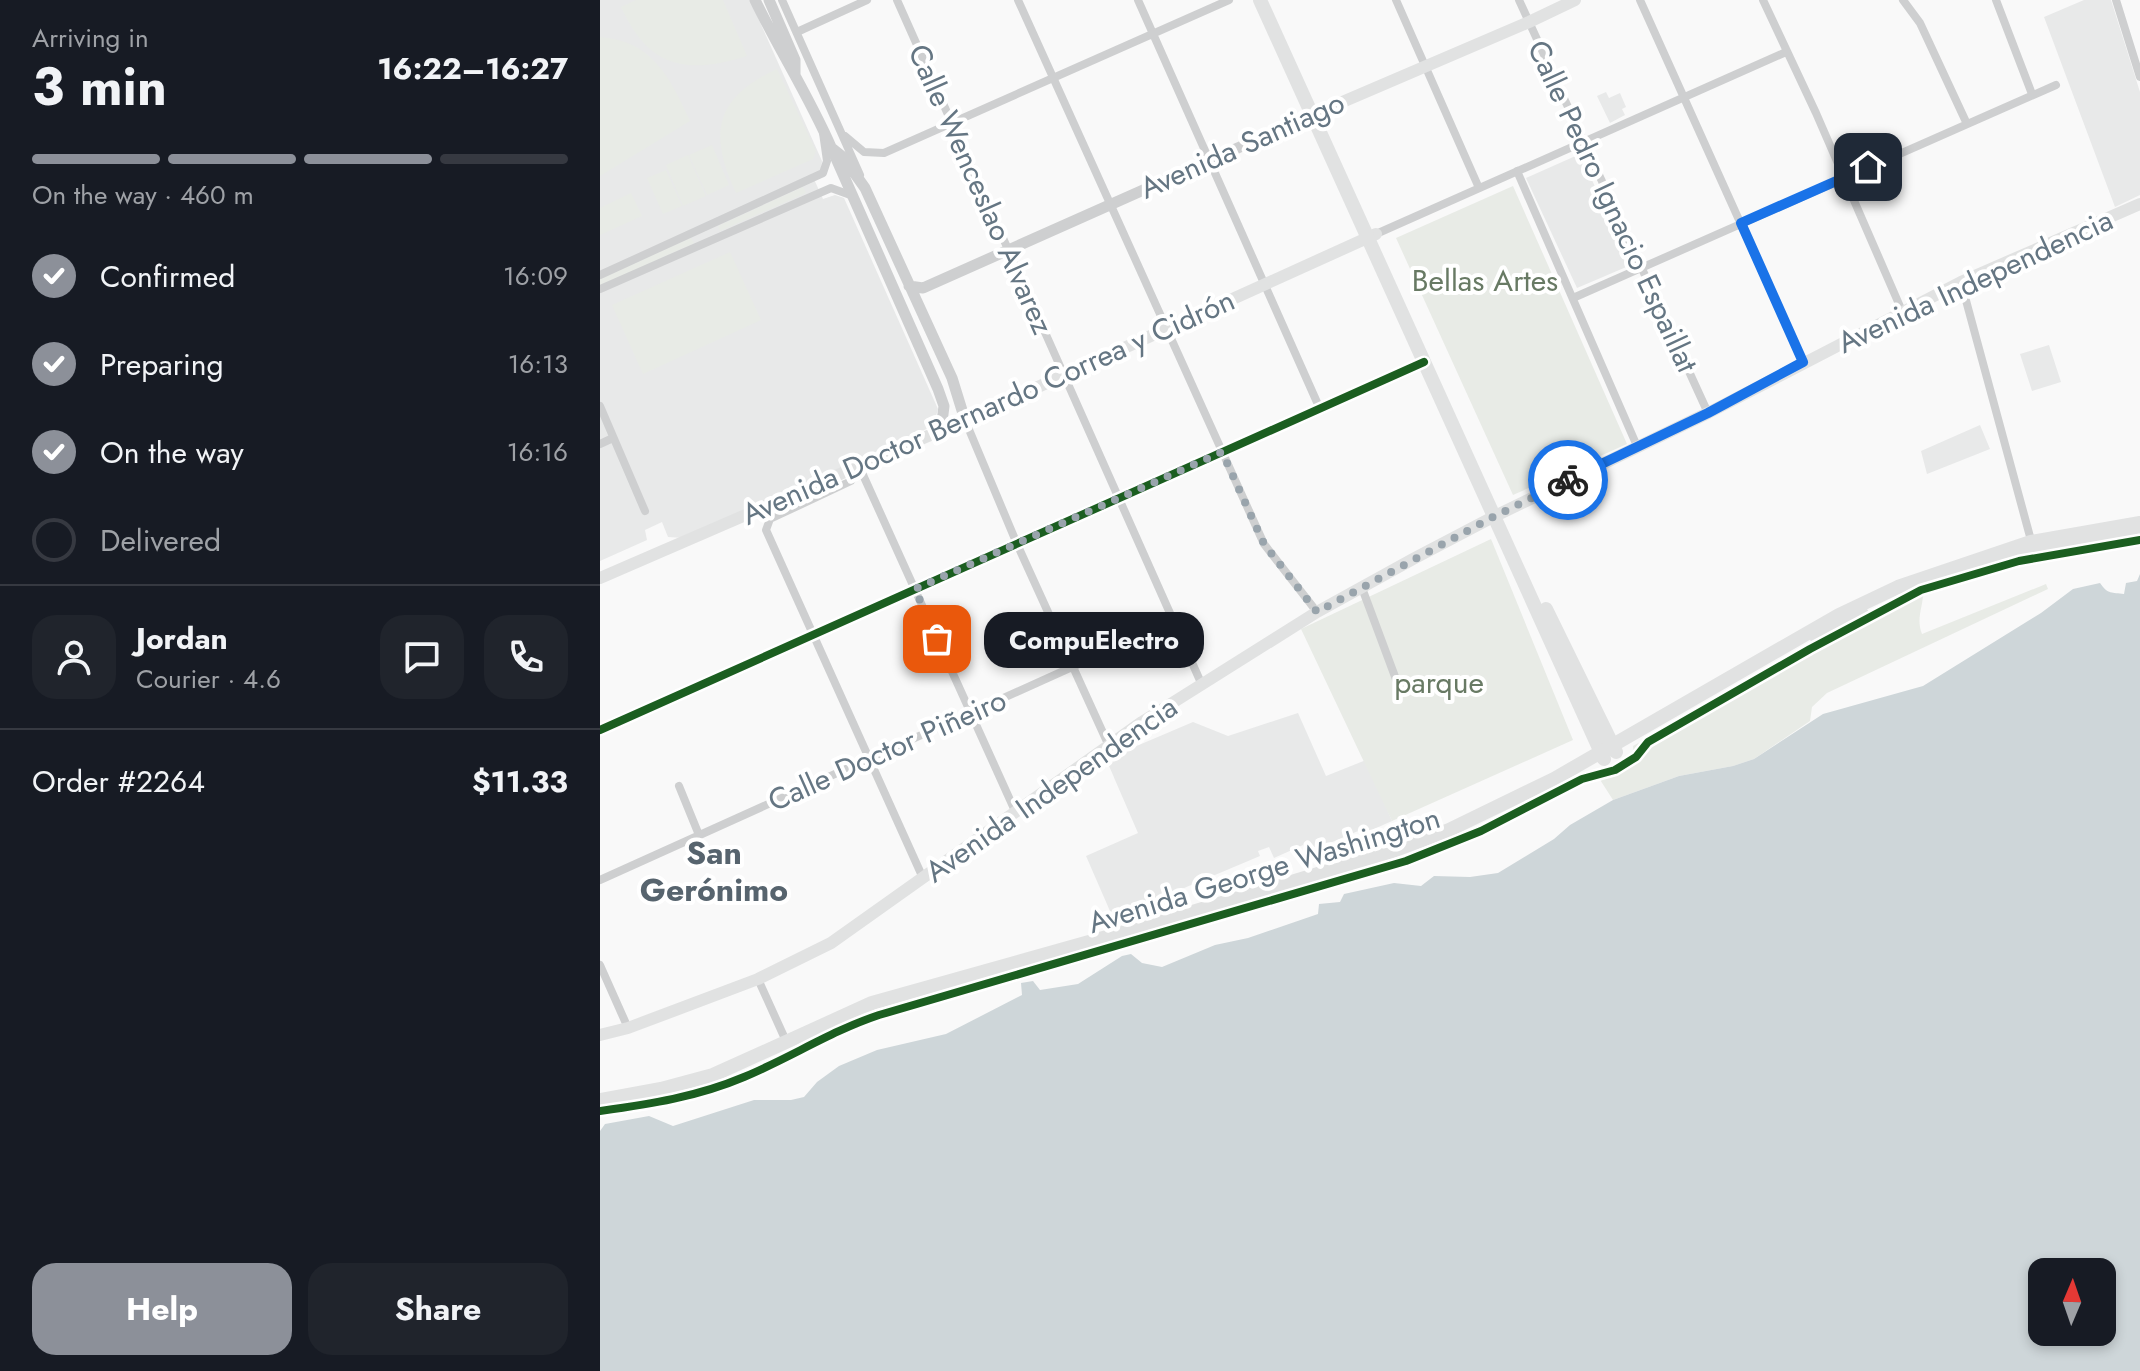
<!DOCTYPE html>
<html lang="en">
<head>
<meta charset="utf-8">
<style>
  :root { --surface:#171b24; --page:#20242c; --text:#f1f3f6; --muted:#9ea1a6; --line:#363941; --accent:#8c9099 }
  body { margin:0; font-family:Jost,sans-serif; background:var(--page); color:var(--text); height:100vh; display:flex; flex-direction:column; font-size:30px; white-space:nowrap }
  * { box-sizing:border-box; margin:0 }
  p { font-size:26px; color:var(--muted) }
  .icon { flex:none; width:44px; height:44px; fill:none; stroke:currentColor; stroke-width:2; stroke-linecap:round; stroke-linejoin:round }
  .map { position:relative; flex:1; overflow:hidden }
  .sheet { display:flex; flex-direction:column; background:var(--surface); width:600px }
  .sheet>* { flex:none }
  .needle { width:52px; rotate:2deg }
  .buttons { position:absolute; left:1428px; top:1258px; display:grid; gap:16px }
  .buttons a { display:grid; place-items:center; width:88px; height:88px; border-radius:16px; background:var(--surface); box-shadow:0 4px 12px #0003; font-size:40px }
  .pin { position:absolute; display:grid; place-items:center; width:68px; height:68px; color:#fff; margin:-34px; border-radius:16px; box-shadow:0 4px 12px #0006 }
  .courier { position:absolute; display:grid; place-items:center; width:80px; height:80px; margin:-40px; border:6px solid #1a73e8; border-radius:50%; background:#fff; color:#222; box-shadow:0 2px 10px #0007 }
  .bubble { position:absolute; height:56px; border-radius:24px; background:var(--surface); box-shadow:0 4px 12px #0003; font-size:26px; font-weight:700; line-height:56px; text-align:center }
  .headline em { font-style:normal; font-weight:700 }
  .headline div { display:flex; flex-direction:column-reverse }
  .headline { display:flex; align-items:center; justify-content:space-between; height:136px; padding:0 32px }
  h1 { font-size:52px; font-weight:700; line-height:60px }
  .bar { display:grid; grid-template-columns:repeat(4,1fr); gap:12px 8px; align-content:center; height:96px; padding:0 32px }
  .bar i { height:10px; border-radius:6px; background:var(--line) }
  .bar .on { background:var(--accent) }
  .bar p { grid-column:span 4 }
  .line { display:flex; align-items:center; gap:20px; padding:0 32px; border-top:2px solid var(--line) }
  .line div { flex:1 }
  .round { display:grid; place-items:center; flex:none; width:84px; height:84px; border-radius:24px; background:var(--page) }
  ol { padding:0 32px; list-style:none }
  li { display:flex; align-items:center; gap:24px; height:88px }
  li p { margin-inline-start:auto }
  li .icon { padding:8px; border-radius:50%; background:var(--accent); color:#fff; stroke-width:4 }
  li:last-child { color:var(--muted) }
  li i { width:44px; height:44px; border:4px solid var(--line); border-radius:50% }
  .cta { display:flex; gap:16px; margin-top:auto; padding:16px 32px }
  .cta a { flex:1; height:92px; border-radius:24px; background:var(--accent); color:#fff; font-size:32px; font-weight:700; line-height:92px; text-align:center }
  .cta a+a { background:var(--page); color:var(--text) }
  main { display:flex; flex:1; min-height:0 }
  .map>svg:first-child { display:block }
  .built { fill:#e8e9e9 }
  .green { fill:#e8ebe6 }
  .water { fill:#ced6d9; fill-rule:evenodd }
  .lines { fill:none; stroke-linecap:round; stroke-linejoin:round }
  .minor { stroke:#cecfd0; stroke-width:8 }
  .tertiary { stroke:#cecfd0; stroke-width:11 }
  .secondary { stroke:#e1e2e2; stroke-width:12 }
  .primary { stroke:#e1e2e2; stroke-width:14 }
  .trunk { stroke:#e1e2e2; stroke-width:14 }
  .cycleway-casing { stroke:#fff; stroke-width:13 }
  .cycleway { stroke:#1b5e20; stroke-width:8 }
  .done { stroke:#99a4ac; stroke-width:8; stroke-dasharray:0 14.4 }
  .route { stroke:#1a73e8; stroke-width:10 }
  .labels { text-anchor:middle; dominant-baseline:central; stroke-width:8; stroke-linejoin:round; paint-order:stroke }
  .street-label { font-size:30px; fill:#657683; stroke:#fff }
  .park-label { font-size:30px; fill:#687a64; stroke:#fff }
  .neighbourhood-label { font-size:32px; font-weight:bold; fill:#57646e; stroke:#fff }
</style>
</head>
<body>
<main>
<section class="sheet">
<div class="headline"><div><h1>3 min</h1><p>Arriving in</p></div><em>16:22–16:27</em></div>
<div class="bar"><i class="on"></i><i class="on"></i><i class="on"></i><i></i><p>On the way · 460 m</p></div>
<ol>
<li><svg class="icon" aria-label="check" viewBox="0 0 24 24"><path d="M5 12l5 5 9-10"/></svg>Confirmed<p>16:09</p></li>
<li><svg class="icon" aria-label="check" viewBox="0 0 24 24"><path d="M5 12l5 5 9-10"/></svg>Preparing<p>16:13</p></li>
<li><svg class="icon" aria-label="check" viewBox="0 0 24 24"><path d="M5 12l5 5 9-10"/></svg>On the way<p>16:16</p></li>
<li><i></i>Delivered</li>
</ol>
<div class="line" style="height:144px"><a class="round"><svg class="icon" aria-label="person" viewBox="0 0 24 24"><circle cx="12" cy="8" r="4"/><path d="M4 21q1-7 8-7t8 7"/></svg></a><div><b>Jordan</b><p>Courier · 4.6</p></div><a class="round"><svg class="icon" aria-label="chat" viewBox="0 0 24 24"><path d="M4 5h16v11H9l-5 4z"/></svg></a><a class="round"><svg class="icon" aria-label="phone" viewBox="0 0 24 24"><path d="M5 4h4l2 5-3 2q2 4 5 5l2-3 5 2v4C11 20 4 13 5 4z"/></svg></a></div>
<div class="line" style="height:104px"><div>Order #2264</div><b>$11.33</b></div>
<div class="cta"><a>Help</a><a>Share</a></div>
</section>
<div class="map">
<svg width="1540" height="1371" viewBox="0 0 1540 1371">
  <rect width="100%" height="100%" fill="#f9f9f9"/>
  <!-- built -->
  <path class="built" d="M 0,0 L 150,0 L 222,161 L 221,171 L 212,174 L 213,177 L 223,199 L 235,195 L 244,198 L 338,409 L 333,426 L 155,507 L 84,538 L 68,537 L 62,522 L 45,530 L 47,540 L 0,561 Z
    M 1484,0 L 1511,0 L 1540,92 L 1540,195 L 1515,207 L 1444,17 Z
    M 1006,92 L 1009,98 L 1020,93 L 1026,107 L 1022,109 L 1025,115 L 1010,123 L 997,96 Z
    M 980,154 L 1031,265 L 977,288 L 926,178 Z
    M 1449,345 L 1461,382 L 1432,391 L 1420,354 Z
    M 1380,425 L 1390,449 L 1327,474 L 1321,451 Z
    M 698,713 L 726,776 L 766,760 L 792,821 L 765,833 L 763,829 L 706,853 L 703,845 L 674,858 L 669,847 L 658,851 L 660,856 L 513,918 L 486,856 L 538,833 L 506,759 L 593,722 L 628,736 Z"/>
  <!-- green -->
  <path class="green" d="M 36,0 L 123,0 L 147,56 C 86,75 49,68 21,7 Z
    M 0,37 C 53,41 70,78 90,121 L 0,176 Z
    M 177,69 L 216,151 L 213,159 L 136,193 C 108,133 115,98 177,69 Z
    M 112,145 L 129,185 L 107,195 L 89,155 Z
    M 88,155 L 106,196 L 83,206 L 66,165 Z
    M 66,170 L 82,206 L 63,214 L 47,178 Z
    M 913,186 L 1027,444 L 913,495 L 796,238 Z
    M 203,187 L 206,193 L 120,231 L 118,226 Z
    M 31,193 L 42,216 L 0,235 L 0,208 Z
    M 91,238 L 94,243 L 0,286 L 0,279 Z
    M 130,252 L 161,320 L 43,374 L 12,305 Z
    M 891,539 L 973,740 L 792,821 L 701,629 Z
    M 1446,584 L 1448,589 L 1227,693 L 1212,707 L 1210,721 L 1154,759 L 1133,766 L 1079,776 L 1013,800 L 997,775 L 1034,754 L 1033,746 L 1253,622 L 1323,587 C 1325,604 1315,617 1322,634 Z"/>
  <!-- water -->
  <path class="water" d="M 1540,574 L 1540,1371 L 0,1371 L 0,1131 L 5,1124 L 49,1116 L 73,1126 L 154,1100 L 191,1100 L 204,1097 L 217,1082 L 239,1066 L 277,1050 L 346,1034 L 422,995 L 421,983 L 433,981 L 440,990 L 478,984 L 522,956 L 531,954 L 542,963 L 562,967 L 615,945 L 648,938 L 718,914 L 719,904 L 740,902 L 744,894 L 794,883 L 821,886 L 834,876 L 870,877 L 898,873 L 954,839 L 970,825 L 1013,800 L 1079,776 L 1133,766 L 1154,759 L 1223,714 L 1323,686 L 1441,613 L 1473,589 L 1500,583 C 1508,595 1512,592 1524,594 L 1526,583 L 1537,581 ZM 1502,1272 L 1502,1332 L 1442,1332 L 1442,1272 Z"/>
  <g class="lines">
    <!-- minor -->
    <path class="minor" d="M 182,0 L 260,175
      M 297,0 L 602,685
      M 418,0 L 664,544 L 717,612
      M 538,0 L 720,409
      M 796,0 L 879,188
      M 919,0 L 1108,413
      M 1040,0 L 1203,362
      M 1163,0 L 1216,113 L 1302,311
      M 1303,0 L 1320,23 L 1367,124
      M 1396,0 L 1432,94
      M 1516,0 L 1540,77
      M 197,32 L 267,0
      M 245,136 L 264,152 L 284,153 L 629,0
      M 917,171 L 1037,446
      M 776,234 L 1186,52
      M 0,275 L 223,173 L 227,161 L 223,133
      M 1361,282 L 1432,544
      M 0,289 L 231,188 L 253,196
      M 973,298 L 1456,85
      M 0,406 L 45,511
      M 365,420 L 417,544 L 509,746
      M 0,444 L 13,438
      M 259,466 L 416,813
      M 256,467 L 256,473 L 251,481 L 170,519 L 166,530 L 323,878
      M 762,588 L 800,690
      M 0,730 L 824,362
      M 79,786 L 99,835
      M 0,880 L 574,621
      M 0,965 L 28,1028
      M 158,979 L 186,1041"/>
    <!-- tertiary -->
    <path class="tertiary" d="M 155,0 C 179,50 209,96 231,147 C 267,228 303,309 338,389 L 344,406 L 341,430
      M 169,0 L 195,60 L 195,74
      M 233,149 L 243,157 L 265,188 L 352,378 L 365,420
      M 309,286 L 323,288 L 712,115"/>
    <!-- secondary -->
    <path class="secondary" d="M 712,115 L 929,22 L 975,0
      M 0,578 L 365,420 L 776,234
      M 0,1035 L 28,1028 L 158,979 L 231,943 L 542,722 L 717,612 L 813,559 L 893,517 L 1108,413 L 1361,282 L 1540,204"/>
    <!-- primary -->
    <path class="primary" d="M 660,0 L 1004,759
      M 946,609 L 1016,752"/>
    <!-- trunk -->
    <path class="trunk" d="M 1378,568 L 1444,552 L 1540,535
      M 1217,638 L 1262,614
      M 0,1100 L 61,1089 L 113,1075 L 272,1003 L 553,924 L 790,852 L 849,830 L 954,779 L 1239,615 L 1298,587 L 1431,542 L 1540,523"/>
    <defs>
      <path id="cycleway" d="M 0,730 L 824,362
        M 0,1111 C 50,1104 97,1097 144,1077 C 190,1058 231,1031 279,1015 L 806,861 L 881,831 L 982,779 L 1015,770 L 1036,757 L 1048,742 L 1210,649 L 1321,590 L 1419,561 L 1540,540"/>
    </defs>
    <!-- cycleway casing -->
    <use href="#cycleway" class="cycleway-casing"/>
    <!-- cycleway -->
    <use href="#cycleway" class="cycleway"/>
  </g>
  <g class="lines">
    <!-- done -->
    <path class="done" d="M 337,639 L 315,589 L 622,452 L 664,544 L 717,612 L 893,517 L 968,480"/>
    <!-- route -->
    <path class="route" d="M 968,480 L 1108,413 L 1203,362 L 1141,223 L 1268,167"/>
  </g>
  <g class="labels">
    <!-- street labels -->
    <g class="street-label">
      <text transform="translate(642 145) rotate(-24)">Avenida Santiago</text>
      <text transform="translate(381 189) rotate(66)">Calle Wenceslao Alvarez</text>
      <text transform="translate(1013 206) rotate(65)">Calle Pedro Ignacio Espaillat</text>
      <text transform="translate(1375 281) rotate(-25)">Avenida Independencia</text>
      <text transform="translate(388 407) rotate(-24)">Avenida Doctor Bernardo Correa y Cidrón</text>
      <text transform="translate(287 750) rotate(-24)">Calle Doctor Piñeiro</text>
      <text transform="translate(451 789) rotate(-35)">Avenida Independencia</text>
      <text transform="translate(664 870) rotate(-17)">Avenida George Washington</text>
    </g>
    <!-- park labels -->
    <g class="park-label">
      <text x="885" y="280">Bellas Artes</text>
      <text x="839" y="682">parque</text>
    </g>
    <!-- neighbourhood labels -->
    <g class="neighbourhood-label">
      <text x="114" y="853">San<tspan x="114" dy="37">Gerónimo</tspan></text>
    </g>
  </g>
</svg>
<div class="buttons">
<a><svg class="needle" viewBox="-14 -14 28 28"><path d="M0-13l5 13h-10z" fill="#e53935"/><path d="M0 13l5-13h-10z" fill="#9ea1a6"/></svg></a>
</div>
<div class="pin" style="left:337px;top:639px;background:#ea580c"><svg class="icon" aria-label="bag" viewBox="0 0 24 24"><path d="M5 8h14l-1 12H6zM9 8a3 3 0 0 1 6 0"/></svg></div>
<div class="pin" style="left:1268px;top:167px;background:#1f2937"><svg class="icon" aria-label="home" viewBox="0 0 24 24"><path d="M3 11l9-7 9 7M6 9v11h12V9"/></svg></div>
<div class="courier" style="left:968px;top:480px"><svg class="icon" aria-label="bike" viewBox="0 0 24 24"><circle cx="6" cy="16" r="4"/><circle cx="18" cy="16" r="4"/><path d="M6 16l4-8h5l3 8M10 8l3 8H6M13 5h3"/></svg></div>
<div class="bubble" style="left:384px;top:612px;width:220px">CompuElectro</div>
</div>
</main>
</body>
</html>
